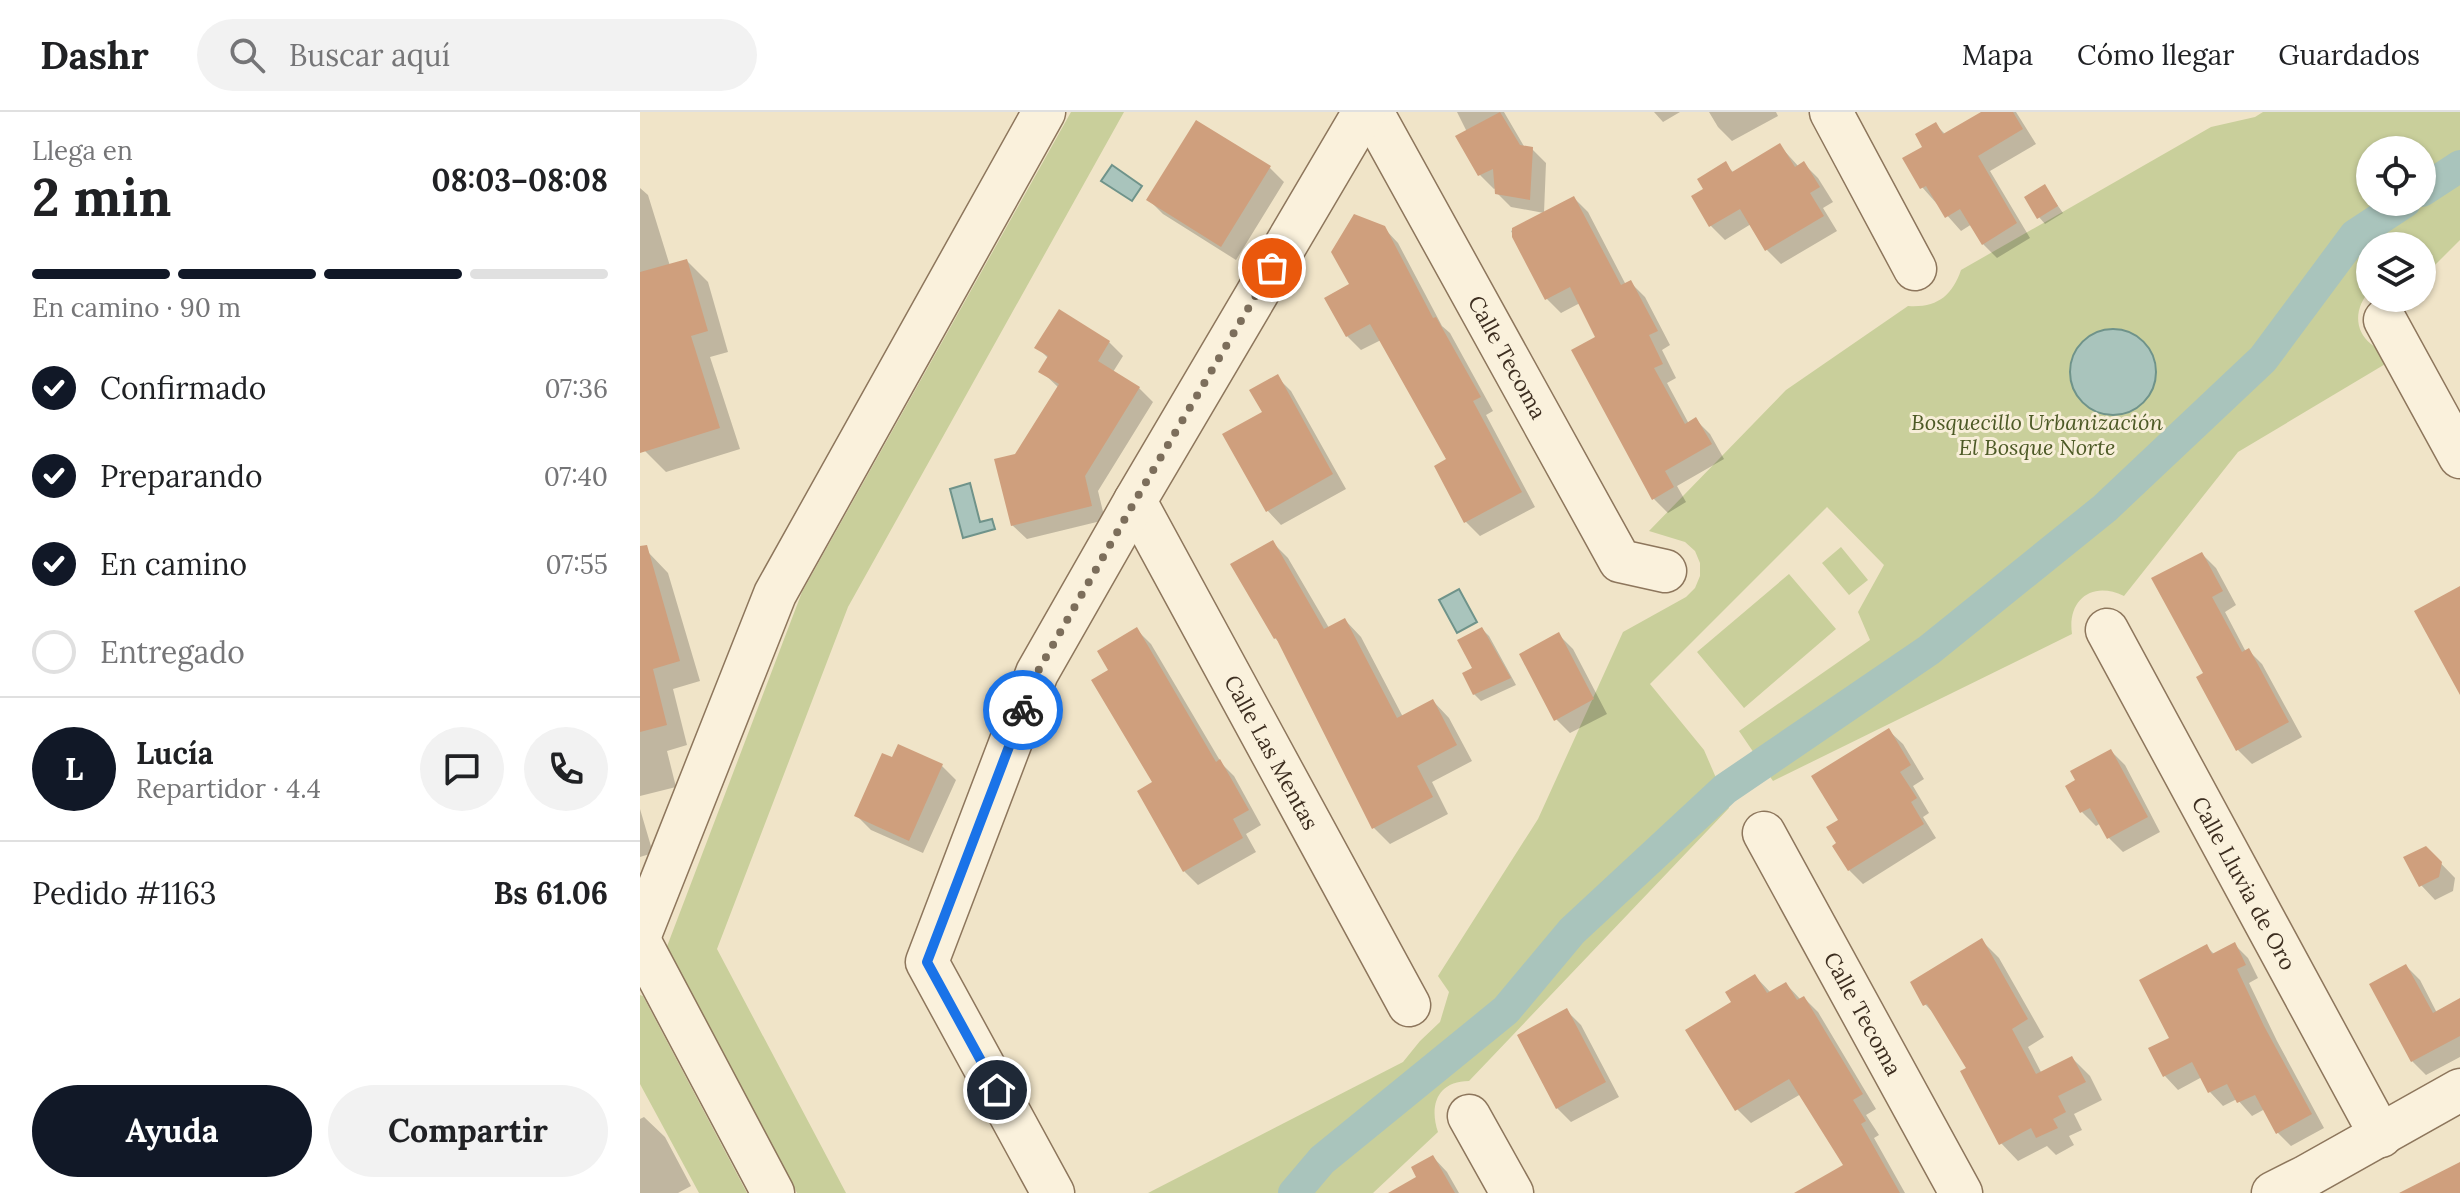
<!DOCTYPE html>
<html lang="es">
<head>
<meta charset="utf-8">
<style>
  :root { --surface:#fff; --page:#f2f2f2; --text:#202124; --muted:#757577; --line:#e0e0e0; --accent:#111827 }
  body { margin:0; font-family:Lora,serif; background:var(--page); color:var(--text); height:100vh; display:flex; flex-direction:column; font-size:30px; white-space:nowrap }
  * { box-sizing:border-box; margin:0 }
  p { font-size:26px; color:var(--muted) }
  .icon { flex:none; width:44px; height:44px; fill:none; stroke:currentColor; stroke-width:2; stroke-linecap:round; stroke-linejoin:round }
  .map { position:relative; flex:1; overflow:hidden }
  .drawer { display:flex; flex-direction:column; background:var(--surface); width:640px }
  .drawer>* { flex:none }
  .fabs { position:absolute; left:1716px; top:24px; display:grid; gap:16px }
  .fabs a { display:grid; place-items:center; width:80px; height:80px; border-radius:50%; background:var(--surface); box-shadow:0 2px 6px #0004; font-size:40px }
  .pin { position:absolute; display:grid; place-items:center; width:68px; height:68px; color:#fff; margin:-34px; border:4px solid #fff; border-radius:50%; box-shadow:0 2px 8px #0007 }
  .courier { position:absolute; display:grid; place-items:center; width:80px; height:80px; margin:-40px; border:6px solid #1a73e8; border-radius:50%; background:#fff; color:#222; box-shadow:0 2px 10px #0007 }
  .overview em { font-style:normal; font-weight:700 }
  .overview div { display:flex; flex-direction:column-reverse }
  .overview { display:flex; align-items:center; justify-content:space-between; height:136px; padding:0 32px }
  h1 { font-size:52px; font-weight:700; line-height:60px }
  .bar { display:grid; grid-template-columns:repeat(4,1fr); gap:12px 8px; align-content:center; height:96px; padding:0 32px }
  .bar i { height:10px; border-radius:6px; background:var(--line) }
  .bar .selected { background:var(--accent) }
  .bar p { grid-column:span 4 }
  .line { display:flex; align-items:center; gap:20px; padding:0 32px; border-top:2px solid var(--line) }
  .line div { flex:1 }
  .round { display:grid; place-items:center; flex:none; width:84px; height:84px; border-radius:42px; background:var(--page) }
  ol { padding:0 32px; list-style:none }
  li { display:flex; align-items:center; gap:24px; height:88px }
  li p { margin-inline-start:auto }
  li .icon { padding:8px; border-radius:50%; background:var(--accent); color:#fff; stroke-width:4 }
  li:last-child { color:var(--muted) }
  li i { width:44px; height:44px; border:4px solid var(--line); border-radius:50% }
  .button { display:flex; gap:16px; margin-top:auto; padding:16px 32px }
  .button a { flex:1; height:92px; border-radius:48px; background:var(--accent); color:#fff; font-size:32px; font-weight:700; line-height:92px; text-align:center }
  .button a+a { background:var(--page); color:var(--text) }
  header { display:flex; align-items:center; gap:48px; box-sizing:border-box; height:112px; padding:0 40px; background:var(--surface); border-bottom:2px solid var(--line) }
  header strong { font-size:38px }
  nav { display:flex; gap:44px; margin-inline-start:auto; font-size:28px }
  .search { width:560px; height:72px; background:var(--page); display:flex; align-items:center; gap:20px; box-sizing:border-box; padding:0 28px; border-radius:44px; color:var(--muted); font-size:30px }
  main { display:flex; flex:1; min-height:0 }
  .map>svg:first-child { display:block }
  .green { fill:#c9cf9b; fill-rule:evenodd }
  .water { fill:#a9c4bc; stroke:#6f938a; stroke-width:2 }
  .shadow { fill:#0003 }
  .lines { fill:none; stroke-linecap:round; stroke-linejoin:round }
  .canal { stroke:#a9c4bc; stroke-width:32 }
  .building { fill:#cf9f7d }
  .minor-casing { stroke:#8d765c; stroke-width:45 }
  .minor { stroke:#faf1dc; stroke-width:42 }
  .done { stroke:#7c6e5b; stroke-width:8; stroke-dasharray:0 14.4 }
  .route { stroke:#1a73e8; stroke-width:10 }
  .labels { text-anchor:middle; dominant-baseline:central; stroke-width:6; stroke-linejoin:round; paint-order:stroke }
  .street-label { font-size:22px; fill:#3d2e20; stroke:#f7eed8 }
  .park-label { font-size:22px; font-style:italic; fill:#4d5a26; stroke:#f7eed8 }
</style>
</head>
<body>
<header>
<strong>Dashr</strong>
<div class="search"><svg class="icon" aria-label="search" viewBox="0 0 24 24"><circle cx="10" cy="10" r="6"/><path d="M15 15l6 6"/></svg>Buscar aquí</div>
<nav><a>Mapa</a><a>Cómo llegar</a><a>Guardados</a></nav>
</header>
<main>
<section class="drawer">
<div class="overview"><div><h1>2 min</h1><p>Llega en</p></div><em>08:03–08:08</em></div>
<div class="bar"><i class="selected"></i><i class="selected"></i><i class="selected"></i><i></i><p>En camino · 90 m</p></div>
<ol>
<li><svg class="icon" aria-label="check" viewBox="0 0 24 24"><path d="M5 12l5 5 9-10"/></svg>Confirmado<p>07:36</p></li>
<li><svg class="icon" aria-label="check" viewBox="0 0 24 24"><path d="M5 12l5 5 9-10"/></svg>Preparando<p>07:40</p></li>
<li><svg class="icon" aria-label="check" viewBox="0 0 24 24"><path d="M5 12l5 5 9-10"/></svg>En camino<p>07:55</p></li>
<li><i></i>Entregado</li>
</ol>
<div class="line" style="height:144px"><b class="round" style="background:var(--accent);color:#fff">L</b><div><b>Lucía</b><p>Repartidor · 4.4</p></div><a class="round"><svg class="icon" aria-label="chat" viewBox="0 0 24 24"><path d="M4 5h16v11H9l-5 4z"/></svg></a><a class="round"><svg class="icon" aria-label="phone" viewBox="0 0 24 24"><path d="M5 4h4l2 5-3 2q2 4 5 5l2-3 5 2v4C11 20 4 13 5 4z"/></svg></a></div>
<div class="line" style="height:104px"><div>Pedido #1163</div><b>Bs 61.06</b></div>
<div class="button"><a>Ayuda</a><a>Compartir</a></div>
</section>
<div class="map">
<svg width="1820" height="1081" viewBox="0 0 1820 1081">
  <rect width="100%" height="100%" fill="#f0e4c8"/>
  <!-- green -->
  <path class="green" d="M 431,0 L 484,0 L 208,495 L 77,837 L 206,1081 L 157,1081 L 26,837 L 162,480 Z
    M 1623,0 L 1820,0 L 1820,128 L 1782,166 L 1782,134 L 1730,134 L 1730,179 C 1715,194 1713,218 1731,232 C 1739,239 1746,238 1752,248 L 1598,340 L 1484,484 C 1452,468 1427,488 1432,522 L 1133,669 L 1099,619 L 1230,528 L 1218,500 L 1244,453 L 1187,395 L 1010,572 L 1064,638 L 1089,696 L 829,969 C 797,969 789,994 798,1020 L 733,1081 L 508,1081 L 763,950 L 780,929 L 800,910 L 809,880 L 798,864 L 898,707 L 983,520 L 1046,485 L 1055,476 L 1060,464 L 1060,451 L 1055,439 L 1045,430 L 1009,419 L 1146,278 L 1268,194 C 1297,196 1312,184 1321,158 L 1571,15 L 1615,5 ZM 1730,38 L 1782,38 L 1782,90 L 1730,90 Z
    M 1201,435 L 1228,468 L 1209,483 L 1182,451 Z
    M 1149,462 L 1196,517 L 1104,596 L 1057,540 Z
    M 0,883 L 3,884 L 107,1081 L 59,1081 L 0,972 Z"/>
  <!-- water -->
  <path class="water" d="M 472,53 L 502,74 L 492,89 L 461,69 Z
    M1430 260a43 43 0 1 1 86 0a43 43 0 1 1-86 0Z
    M 330,371 L 340,410 L 352,407 L 355,417 L 323,426 L 310,377 Z
    M 819,477 L 837,510 L 817,521 L 799,488 Z"/>
  <!-- shadow -->
  <path class="shadow" d="M 817,0 L 864,0 L 885,36 L 892,37 L 906,51 L 904,101 L 871,95 L 857,81 L 856,76 L 854,77 L 840,63 L 827,20 Z
    M 1014,0 L 1040,0 L 1023,10 Z
    M 1069,0 L 1136,0 L 1138,4 L 1092,29 L 1078,15 Z
    M 1344,0 L 1376,0 L 1396,32 L 1350,59 L 1390,126 L 1357,146 L 1343,132 L 1332,112 L 1321,119 L 1282,75 L 1285,35 L 1295,12 L 1306,23 Z
    M 1140,34 L 1159,55 L 1164,52 L 1178,66 L 1193,90 L 1183,96 L 1197,119 L 1141,152 L 1127,138 L 1111,112 L 1085,128 L 1071,114 L 1066,78 L 1085,52 L 1094,61 Z
    M 630,56 L 644,70 L 596,148 L 523,102 L 509,88 Z
    M 1404,74 L 1423,101 L 1405,112 L 1399,105 Z
    M 0,76 L 8,83 L 30,154 L 47,149 L 68,170 L 88,240 L 70,245 L 100,337 L 26,360 L 5,339 L 0,323 Z
    M 934,86 L 948,100 L 986,173 L 991,171 L 1005,185 L 1030,233 L 1022,238 L 1036,266 L 1027,271 L 1049,312 L 1056,308 L 1070,322 L 1084,347 L 1037,374 L 1046,390 L 1028,401 L 1014,387 L 958,226 L 940,191 L 921,201 L 907,187 L 871,119 Z
    M 744,116 L 758,131 L 802,214 L 810,221 L 853,299 L 846,303 L 895,395 L 840,424 L 826,410 L 796,355 L 809,348 L 741,228 L 721,238 L 707,224 L 712,173 Z
    M 469,230 L 483,244 L 473,260 L 499,276 L 513,290 L 458,379 L 465,408 L 387,427 L 372,413 L 376,344 L 419,276 L 401,259 L 409,247 L 397,235 Z
    M 637,265 L 651,279 L 706,377 L 641,413 L 627,398 L 624,301 Z
    M 632,430 L 648,446 L 689,516 L 705,508 L 721,525 L 763,605 L 793,589 L 809,606 L 832,649 L 792,670 L 808,702 L 750,732 L 734,716 L 641,532 L 635,526 Z
    M 8,440 L 28,461 L 60,569 L 33,577 L 47,633 L 27,639 L 36,675 L 0,684 L 0,443 Z
    M 1562,442 L 1576,456 L 1596,493 L 1585,500 L 1606,540 L 1608,538 L 1622,552 L 1662,625 L 1612,652 L 1598,638 L 1559,566 L 1565,562 Z
    M 842,517 L 849,524 L 876,573 L 841,589 L 834,582 L 835,557 Z
    M 497,518 L 511,532 L 582,652 L 594,664 L 621,713 L 606,722 L 616,740 L 558,773 L 544,759 L 515,671 Z
    M 919,523 L 933,537 L 967,602 L 930,621 L 916,607 Z
    M 1248,618 L 1263,632 L 1284,667 L 1273,674 L 1289,701 L 1283,705 L 1296,726 L 1223,772 L 1209,758 L 1199,732 L 1200,709 Z
    M 1471,639 L 1485,653 L 1520,720 L 1483,740 L 1469,726 L 1461,711 L 1456,714 L 1442,700 Z
    M 302,654 L 316,668 L 283,741 L 231,718 L 217,704 Z
    M 0,697 L 13,741 L 0,745 Z
    M 1786,736 L 1815,766 L 1813,779 L 1795,788 L 1781,773 Z
    M 1342,829 L 1359,846 L 1404,925 L 1388,935 L 1402,962 L 1432,946 L 1450,964 L 1462,988 L 1434,1002 L 1442,1018 L 1429,1024 L 1434,1033 L 1416,1043 L 1407,1034 L 1378,1049 L 1361,1031 L 1329,957 L 1297,905 L 1285,892 Z
    M 1595,833 L 1608,846 L 1618,866 L 1609,871 L 1637,929 L 1684,1016 L 1651,1034 L 1638,1021 L 1625,997 L 1612,1004 L 1597,987 L 1583,994 L 1570,980 L 1562,965 L 1538,978 L 1525,964 L 1511,937 L 1532,926 L 1567,835 L 1575,843 Z
    M 1766,854 L 1780,868 L 1797,901 L 1820,888 L 1820,945 L 1786,963 L 1772,949 Z
    M 1115,864 L 1131,881 L 1146,872 L 1161,888 L 1164,886 L 1178,900 L 1236,997 L 1226,1003 L 1239,1023 L 1234,1026 L 1265,1081 L 1190,1081 L 1205,1054 L 1161,982 L 1111,1011 L 1097,997 L 1093,891 Z
    M 927,899 L 941,913 L 979,985 L 931,1010 L 917,996 Z
    M 4,1005 L 25,1025 L 51,1074 L 38,1081 L 0,1081 L 0,1007 Z
    M 793,1045 L 807,1060 L 819,1081 L 752,1081 L 779,1066 Z"/>
  <g class="lines">
    <!-- canal -->
    <path class="canal" d="M 1782,79 L 1820,54
      M 654,1081 L 682,1048 L 866,898 L 932,819 L 1085,677 L 1289,538 L 1465,396 L 1623,247 L 1715,123 L 1765,90"/>
  </g>
  <!-- building -->
  <path class="building" d="M 860,0 L 880,33 L 893,35 L 890,88 L 855,82 L 853,57 L 838,64 L 815,24 Z
    M 1341,0 L 1373,0 L 1383,17 L 1338,44 L 1377,111 L 1342,133 L 1320,97 L 1305,106 L 1286,74 L 1280,77 L 1262,46 L 1282,35 L 1275,22 L 1296,10 L 1303,22 Z
    M 556,8 L 631,54 L 581,135 L 506,88 Z
    M 1140,31 L 1155,55 L 1164,49 L 1180,75 L 1170,81 L 1184,104 L 1125,139 L 1100,97 L 1069,115 L 1051,84 L 1063,77 L 1057,67 L 1086,49 L 1092,60 Z
    M 1405,72 L 1418,94 L 1397,107 L 1384,85 Z
    M 934,84 L 981,173 L 991,168 L 1018,219 L 1009,223 L 1023,252 L 1014,256 L 1045,312 L 1056,305 L 1072,332 L 1025,359 L 1034,375 L 1012,388 L 931,238 L 955,225 L 930,175 L 905,188 L 872,125 L 872,116 Z
    M 714,102 L 745,114 L 793,206 L 796,205 L 841,285 L 833,289 L 882,380 L 824,411 L 794,354 L 806,347 L 730,212 L 706,225 L 684,186 L 709,172 L 691,140 Z
    M 47,147 L 68,219 L 51,224 L 80,316 L 0,341 L 0,160 Z
    M 419,197 L 470,229 L 458,249 L 500,275 L 445,364 L 452,394 L 371,414 L 354,347 L 375,342 L 419,272 L 398,260 L 408,244 L 394,236 Z
    M 638,262 L 693,362 L 626,400 L 582,322 L 622,300 L 609,278 Z
    M 633,428 L 684,517 L 705,506 L 757,606 L 793,587 L 817,633 L 777,654 L 793,685 L 732,717 L 636,526 L 634,527 L 590,452 Z
    M 7,433 L 40,549 L 13,557 L 27,613 L 0,620 L 0,434 Z
    M 1562,440 L 1583,479 L 1572,485 L 1602,540 L 1609,536 L 1649,610 L 1596,639 L 1556,565 L 1563,561 L 1511,466 Z
    M 1820,474 L 1820,583 L 1774,499 Z
    M 497,515 L 576,650 L 580,647 L 609,698 L 593,707 L 603,726 L 543,760 L 497,679 L 512,670 L 451,568 L 468,558 L 457,539 Z
    M 842,515 L 871,566 L 833,583 L 822,561 L 832,556 L 817,528 Z
    M 919,520 L 954,587 L 914,609 L 879,542 Z
    M 1249,616 L 1271,653 L 1260,660 L 1277,686 L 1271,690 L 1284,712 L 1208,759 L 1192,734 L 1196,731 L 1186,715 L 1198,708 L 1171,664 Z
    M 258,632 L 303,652 L 269,729 L 214,704 L 242,641 L 252,645 Z
    M 1471,637 L 1508,705 L 1467,727 L 1450,696 L 1440,701 L 1425,674 L 1435,668 L 1430,659 Z
    M 1786,734 L 1802,750 L 1799,765 L 1779,775 L 1763,745 Z
    M 1342,826 L 1388,907 L 1372,917 L 1396,962 L 1432,944 L 1446,970 L 1418,984 L 1426,1000 L 1413,1007 L 1418,1016 L 1396,1026 L 1391,1016 L 1359,1033 L 1320,959 L 1326,956 L 1287,892 L 1283,894 L 1270,870 Z
    M 1595,830 L 1606,853 L 1597,857 L 1624,914 L 1672,1002 L 1636,1022 L 1615,983 L 1597,991 L 1587,972 L 1568,981 L 1552,950 L 1523,965 L 1508,936 L 1529,926 L 1499,868 L 1567,832 L 1572,842 Z
    M 1766,852 L 1793,901 L 1820,886 L 1820,924 L 1771,950 L 1729,872 Z
    M 1115,862 L 1127,881 L 1146,870 L 1157,888 L 1164,884 L 1223,982 L 1213,988 L 1226,1009 L 1221,1012 L 1260,1081 L 1154,1081 L 1203,1053 L 1149,967 L 1095,999 L 1045,918 L 1091,890 L 1085,880 Z
    M 927,896 L 966,970 L 916,997 L 877,923 Z
    M 793,1043 L 815,1081 L 748,1081 L 776,1065 L 771,1055 Z
    M 1820,1050 L 1820,1081 L 1759,1081 Z"/>
  <g class="lines">
    <defs>
      <g id="minor">
        <path id="s1" d="M 732,0 L 980,449 L 1025,459"/>
        <path d="M 1191,0 L 1275,157"/>
        <path d="M 1745,208 L 1820,345"/>
        <path id="s2" d="M 495,389 L 769,893"/>
        <path id="s3" d="M 1467,518 L 1741,1024"/>
        <path id="s4" d="M 1124,721 L 1321,1081"/>
        <path d="M 0,823 L 135,482 L 404,0"/>
        <path d="M 0,830 L 133,1081"/>
        <path d="M 829,1004 L 872,1081"/>
        <path d="M 413,1081 L 287,850 L 397,561 L 495,389 L 724,0"/>
        <path d="M 1633,1081 L 1665,1065 L 1820,978"/>
      </g>
    </defs>
    <!-- minor casing -->
    <use href="#minor" class="minor-casing"/>
    <!-- minor -->
    <use href="#minor" class="minor"/>
  </g>
  <g class="lines">
    <!-- done -->
    <path class="done" d="M 383,598 L 397,561 L 495,389 L 632,156"/>
    <!-- route -->
    <path class="route" d="M 357,978 L 287,850 L 383,598"/>
  </g>
  <g class="labels">
    <!-- street labels -->
    <g class="street-label">
      <text stroke="none"><textPath href="#s1" startOffset="280">Calle Tecoma</textPath></text>
      <text stroke="none"><textPath href="#s2" startOffset="286">Calle Las Mentas</textPath></text>
      <text stroke="none"><textPath href="#s3" startOffset="288">Calle Lluvia de Oro</textPath></text>
      <text stroke="none"><textPath href="#s4" startOffset="206">Calle Tecoma</textPath></text>
    </g>
    <!-- park labels -->
    <g class="park-label">
      <text x="1397" y="310">Bosquecillo Urbanización<tspan x="1397" dy="25">El Bosque Norte</tspan></text>
    </g>
  </g>
</svg>
<div class="fabs">
<a><svg class="icon" aria-label="locate" viewBox="0 0 24 24"><circle cx="12" cy="12" r="6"/><path d="M12 2v4M12 18v4M2 12h4M18 12h4"/></svg></a>
<a><svg class="icon" aria-label="layers" viewBox="0 0 24 24"><path d="M12 4l9 5-9 5-9-5zM3 14l9 5 9-5"/></svg></a>
</div>
<div class="pin" style="left:632px;top:156px;background:#ea580c"><svg class="icon" aria-label="bag" viewBox="0 0 24 24"><path d="M5 8h14l-1 12H6zM9 8a3 3 0 0 1 6 0"/></svg></div>
<div class="pin" style="left:357px;top:978px;background:#1f2937"><svg class="icon" aria-label="home" viewBox="0 0 24 24"><path d="M3 11l9-7 9 7M6 9v11h12V9"/></svg></div>
<div class="courier" style="left:383px;top:598px"><svg class="icon" aria-label="bike" viewBox="0 0 24 24"><circle cx="6" cy="16" r="4"/><circle cx="18" cy="16" r="4"/><path d="M6 16l4-8h5l3 8M10 8l3 8H6M13 5h3"/></svg></div>
</div>
</main>
</body>
</html>
